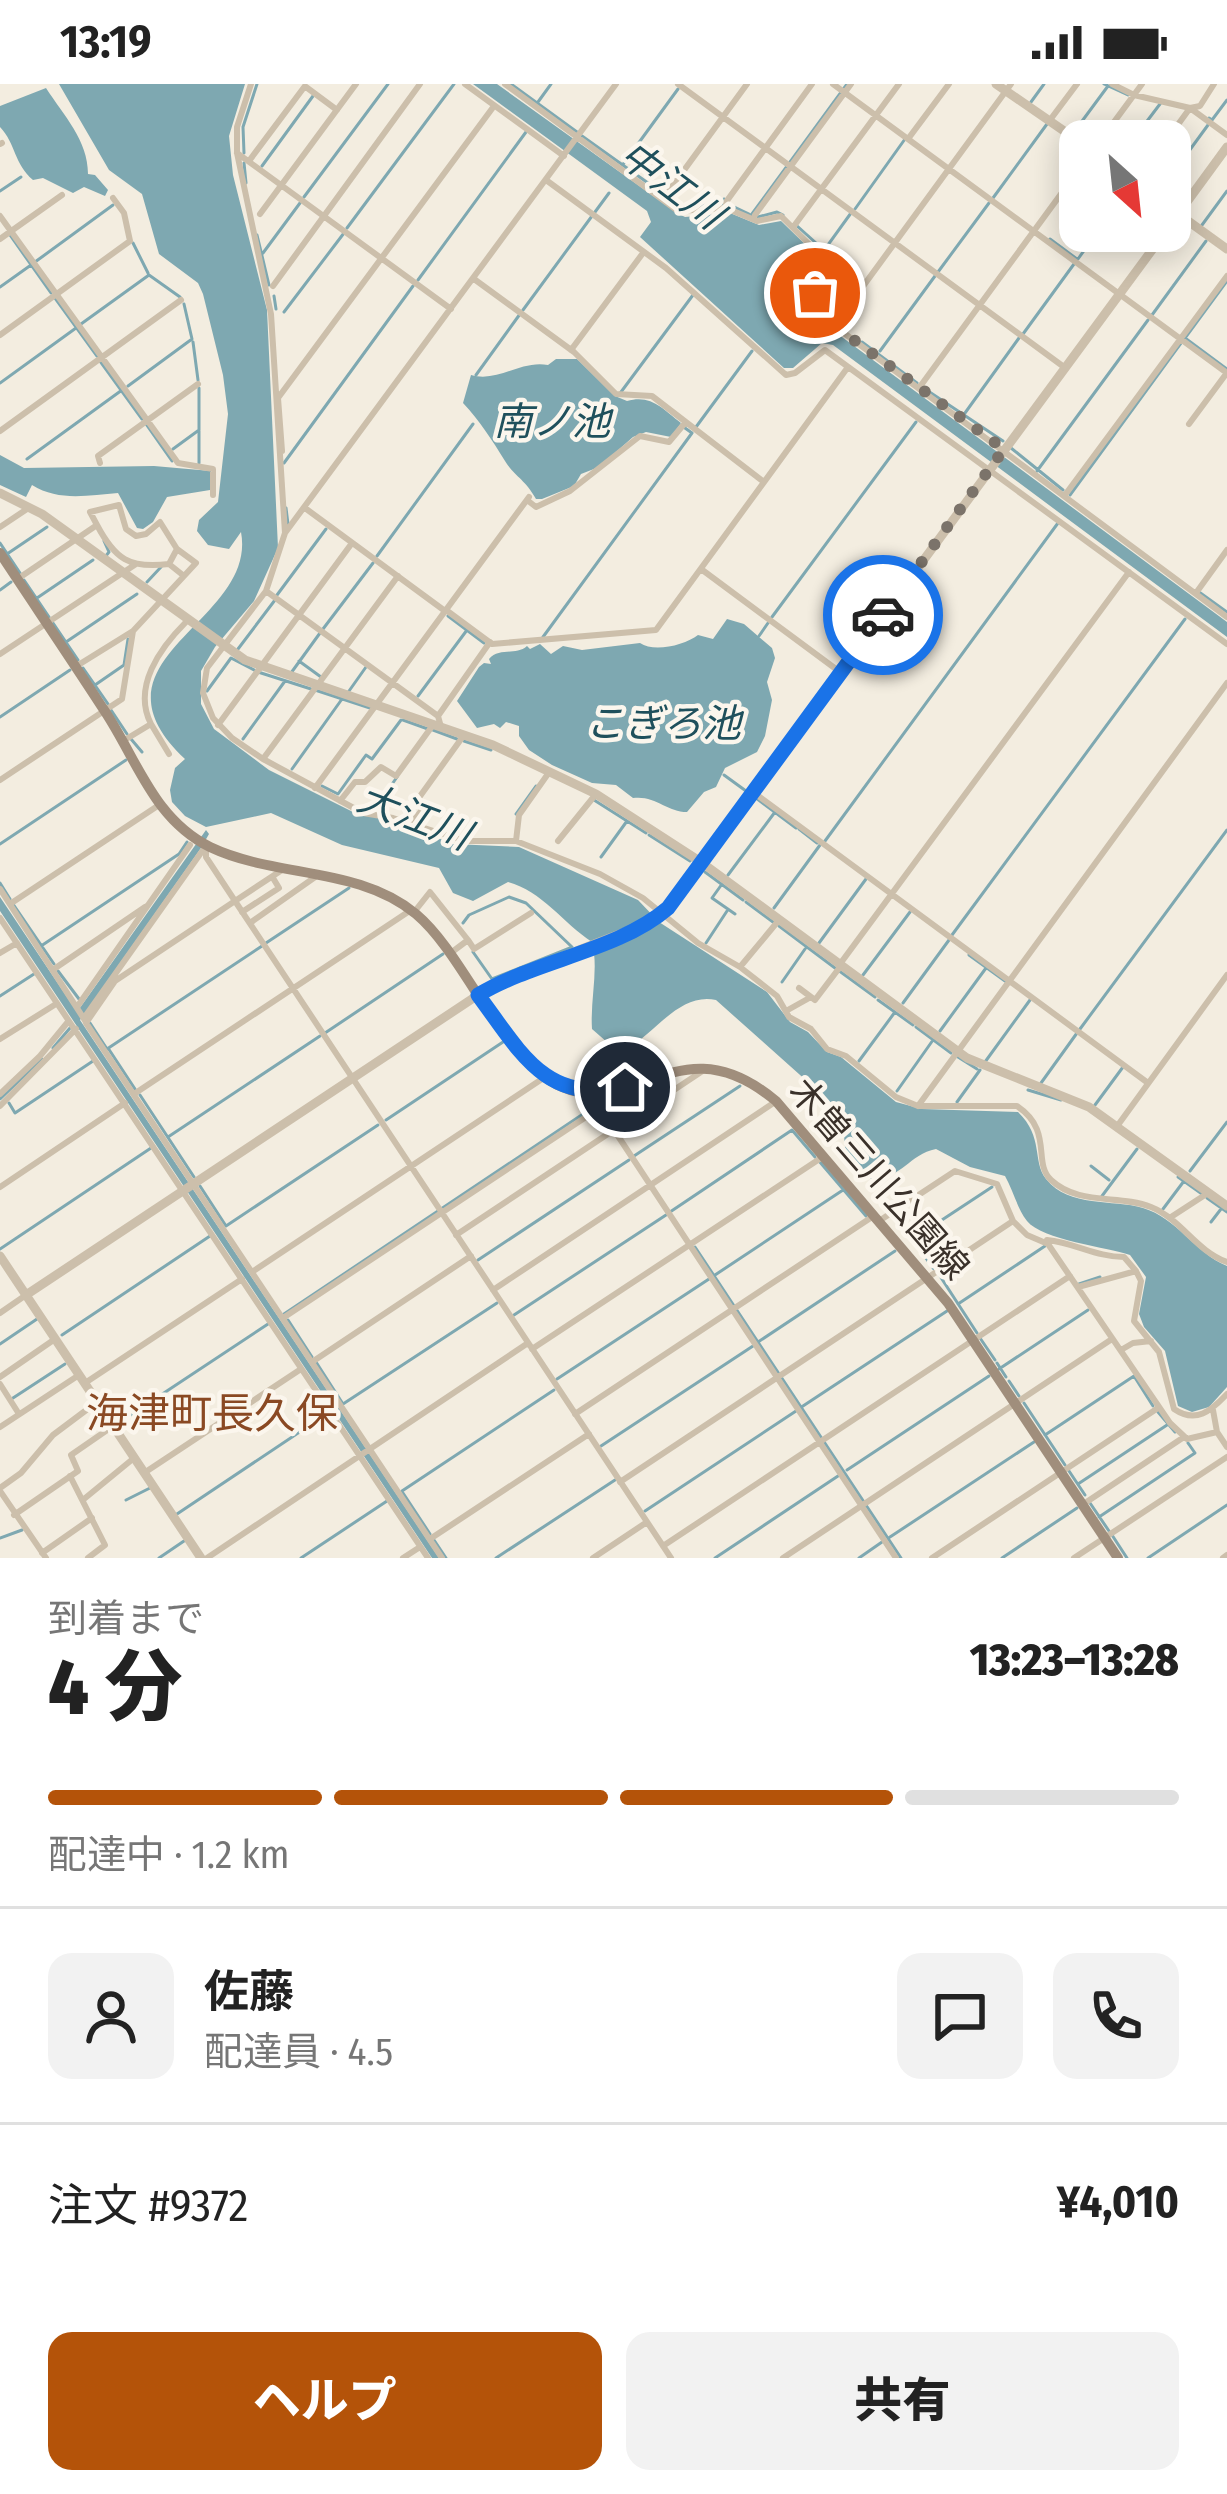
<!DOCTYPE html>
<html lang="ja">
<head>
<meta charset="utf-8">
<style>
  :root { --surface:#fff; --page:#f2f2f2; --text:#222; --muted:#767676; --line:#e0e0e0; --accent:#b45309 }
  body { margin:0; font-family:"Fira Sans Condensed","Noto Sans JP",sans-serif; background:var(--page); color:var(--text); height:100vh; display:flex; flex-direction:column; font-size:45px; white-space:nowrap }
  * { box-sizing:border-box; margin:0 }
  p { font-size:39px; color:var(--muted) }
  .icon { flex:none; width:66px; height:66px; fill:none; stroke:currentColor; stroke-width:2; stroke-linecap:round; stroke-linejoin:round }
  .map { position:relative; height:1474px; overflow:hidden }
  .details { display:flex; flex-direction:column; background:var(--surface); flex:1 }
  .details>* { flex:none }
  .needle { width:78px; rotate:153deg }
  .buttons { position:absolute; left:1059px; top:36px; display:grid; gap:24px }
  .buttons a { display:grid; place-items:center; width:132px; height:132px; border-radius:24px; background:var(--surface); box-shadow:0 6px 30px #0003; font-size:60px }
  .pin { position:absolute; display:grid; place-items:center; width:102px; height:102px; color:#fff; margin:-51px; border:6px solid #fff; border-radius:50%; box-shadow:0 3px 12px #0007 }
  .courier { position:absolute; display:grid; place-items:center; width:120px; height:120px; margin:-60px; border:9px solid #1a73e8; border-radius:50%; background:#fff; color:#222; box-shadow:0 3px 15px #0007 }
  .summary em { font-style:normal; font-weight:800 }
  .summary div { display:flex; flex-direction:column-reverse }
  .summary { display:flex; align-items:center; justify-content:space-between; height:204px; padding:0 48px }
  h1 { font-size:78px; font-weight:800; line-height:90px }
  .bar { display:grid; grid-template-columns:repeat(4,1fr); gap:18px 12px; align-content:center; height:144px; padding:0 48px }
  .bar i { height:15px; border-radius:9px; background:var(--line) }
  .bar .on { background:var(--accent) }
  .bar p { grid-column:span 4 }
  .line { display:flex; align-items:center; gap:30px; padding:0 48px; border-top:3px solid var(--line) }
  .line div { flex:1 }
  .round { display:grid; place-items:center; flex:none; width:126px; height:126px; border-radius:24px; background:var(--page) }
  .cta { display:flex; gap:24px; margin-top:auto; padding:24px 48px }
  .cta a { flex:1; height:138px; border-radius:24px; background:var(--accent); color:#fff; font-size:48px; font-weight:800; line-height:138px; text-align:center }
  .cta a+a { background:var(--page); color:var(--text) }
  .status { display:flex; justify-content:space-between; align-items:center; height:84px; padding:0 60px; background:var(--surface); direction:ltr }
  .status svg { height:33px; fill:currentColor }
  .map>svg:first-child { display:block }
  .water { fill:#7ea8b1 }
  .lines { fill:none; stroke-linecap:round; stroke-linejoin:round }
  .stream { stroke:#7ea8b1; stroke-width:3 }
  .minor { stroke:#ccbfab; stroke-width:6 }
  .tertiary { stroke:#ccbfab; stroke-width:9 }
  .secondary { stroke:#a08e7c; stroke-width:10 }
  .done { stroke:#7b736a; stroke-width:12; stroke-dasharray:0 21.6 }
  .route { stroke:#1a73e8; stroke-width:15 }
  .labels { text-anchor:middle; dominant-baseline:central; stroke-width:9; stroke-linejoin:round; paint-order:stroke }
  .street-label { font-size:36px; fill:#3a312a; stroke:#fbf6ed }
  .water-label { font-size:39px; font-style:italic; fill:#1f505c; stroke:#fbf6ed }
  .quarter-label { font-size:42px; fill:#8a4923; stroke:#fbf6ed }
</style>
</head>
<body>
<div class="status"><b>13:19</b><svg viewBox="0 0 49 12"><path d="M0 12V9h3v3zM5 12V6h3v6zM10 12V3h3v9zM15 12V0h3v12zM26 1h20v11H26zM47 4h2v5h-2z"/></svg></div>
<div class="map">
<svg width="1227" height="1474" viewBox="0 0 1227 1474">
  <rect width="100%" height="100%" fill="#f3ede0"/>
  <!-- water -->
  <path class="water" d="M 59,0 L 245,0 L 229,52 L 233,91 L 267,226 L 278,464 L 254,517 L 215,563 L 201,587 L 201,620 L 214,645 L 269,686 L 353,728 L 395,737 L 453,760 L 519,763 L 638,816 L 659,838 L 767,908 L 790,938 L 808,948 L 827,968 L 841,973 L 896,1018 L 922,1025 L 1018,1028 C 1044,1053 1032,1077 1046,1095 C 1069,1124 1113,1115 1143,1124 C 1177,1134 1195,1169 1227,1182 L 1227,1303 L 1209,1323 L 1192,1328 L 1178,1322 L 1165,1267 L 1144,1243 L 1139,1230 L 1146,1193 L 1130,1171 C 1107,1163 1042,1156 1027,1137 C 1017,1124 1013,1106 1005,1092 L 970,1083 L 936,1065 C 906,1071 901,1100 862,1094 C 834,1063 852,1055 837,1024 L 716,916 C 679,908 654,951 625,966 L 607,964 L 608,959 L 592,945 C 590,915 599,885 592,858 C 563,839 542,807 508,798 L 473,817 L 453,809 L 439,784 L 342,761 L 271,729 L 206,743 L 185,732 L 172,718 L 170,706 L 175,684 L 185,675 C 78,574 258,539 241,448 L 229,465 L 208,461 L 197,447 L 199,436 L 218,418 L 228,330 L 223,291 L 203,210 L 198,199 L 159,170 L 142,110 L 109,86 Z
    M 473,0 L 497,0 L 677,129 L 685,133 L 730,129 L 759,141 L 781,137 L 811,166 L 802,184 L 823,239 L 1227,538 L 1227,553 L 833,261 L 822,259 L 793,284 L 784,284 L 640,153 L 651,138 L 647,127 Z
    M 46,4 C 64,32 88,56 88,90 L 95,91 L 108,106 L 105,112 L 84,103 L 73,109 L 43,94 L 33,96 C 14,80 16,60 0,43 L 0,22 Z
    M 556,275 L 577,275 L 615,312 L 627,317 C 651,310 663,325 681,339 L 671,353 L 646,348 L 633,353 L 599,383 L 581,390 L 574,402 L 542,415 L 536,415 C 525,395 514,392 505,377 C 492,356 480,337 463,319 L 471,291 C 498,299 520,276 548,281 Z
    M 0,371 L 24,384 L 154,382 L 211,387 L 210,406 L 167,413 L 153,438 L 143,445 L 137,444 L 118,409 C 89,411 59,418 32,401 L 26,413 L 0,401 Z
    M 727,535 L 744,540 L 772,564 L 775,574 L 767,598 L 772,616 L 765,652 L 757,668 L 725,684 L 716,703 L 704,708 L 687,728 C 667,728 655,711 633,714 L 616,701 L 592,699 L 552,681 L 529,666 L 519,652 L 519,642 L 506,638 L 500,644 L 494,640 L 477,644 L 457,617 L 479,583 L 484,579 L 491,580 L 489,575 C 499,563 516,572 527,562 L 530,565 L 540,560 L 551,570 L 563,562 L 582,566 L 640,559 C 654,569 685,561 698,551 L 713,555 Z
    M 206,746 L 209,750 L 201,764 L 80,936 L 439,1474 L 432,1474 L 0,827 L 0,813 L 77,928 Z"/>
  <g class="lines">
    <!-- stream -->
    <path class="stream" d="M 511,0 L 577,48
      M 1104,0 L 1128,11
      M 538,18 L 551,0
      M 1031,18 L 1044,0
      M 1209,34 L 1212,36 L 1227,16
      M 1074,48 L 1108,2
      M 582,52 L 662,109
      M 1132,57 L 1160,20
      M 244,69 L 243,43 L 257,0
      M 244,79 L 246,99
      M 624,79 L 678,5
      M 262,82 L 313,12
      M 1170,93 L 1208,41
      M 0,107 L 21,93
      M 1064,112 L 1080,123
      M 304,113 L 388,0
      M 668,114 L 683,123 L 722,120 L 724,115
      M 993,114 L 1047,40
      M 728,120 L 749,130
      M 855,125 L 905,55
      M 595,128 L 609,109
      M 758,133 L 777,128 L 783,131
      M 749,134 L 847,0
      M 796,141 L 816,159 L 820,169
      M 1202,141 L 1227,107
      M 347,144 L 454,0
      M 10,151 L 51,209
      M 257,151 L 269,201
      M 1050,155 L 1077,175
      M 133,159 L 148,189
      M 263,169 L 300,119
      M 1078,175 L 1098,147
      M 35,178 L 113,121
      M 938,188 L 989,119
      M 418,196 L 526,48
      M 0,203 L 31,181
      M 274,212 L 276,225
      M 55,214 L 97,272
      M 824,222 L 812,183 L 851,129
      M 523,226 L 592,132
      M 284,228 L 344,149
      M 1152,231 L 1206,157
      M 81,240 L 149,191 L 180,213
      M 1023,250 L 1074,180
      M 1185,254 L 1227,197
      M 1185,254 L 1227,285
      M 193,258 L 198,296
      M 862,258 L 917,299
      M 880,267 L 935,192
      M 100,277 L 142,335
      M 476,291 L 520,230
      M 0,299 L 76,244
      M 128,302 L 192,255 L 184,220
      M 922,303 L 1003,357
      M 621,308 L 693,211
      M 965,329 L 1019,254
      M 146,340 L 172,377
      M 696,343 L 752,267
      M 1011,364 L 1063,406
      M 173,365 L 199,346 L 199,304
      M 27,375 L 122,306
      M 199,379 L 199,347
      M 284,379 L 413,202
      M 1037,387 L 1148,236
      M 1070,411 L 1181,259
      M 286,424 L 288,440
      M 104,457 L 109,468 L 105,473
      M 0,459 L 20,489
      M 7,470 L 47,443
      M 377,472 L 473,340
      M 24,496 L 49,533
      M 147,498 L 161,483
      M 0,506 L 11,498
      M 1199,508 L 1227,528
      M 277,511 L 326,445
      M 37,514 L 93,476
      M 448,532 L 484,559
      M 772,533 L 916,338
      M 53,539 L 78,576
      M 323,545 L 373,479
      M 759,552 L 768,539
      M 543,553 L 692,349 L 685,344
      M 66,558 L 137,510
      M 238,565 L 275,516
      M 299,577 L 321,593
      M 124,581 L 128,555
      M 83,584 L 108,620
      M 258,588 L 311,605
      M 291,589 L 320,549
      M 95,601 L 124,581
      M 315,606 L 370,624
      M 207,607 L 231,574 L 256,587
      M 349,607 L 366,583
      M 418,612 L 467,546
      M 111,626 L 127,650
      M 0,633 L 70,586
      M 403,636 L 428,645
      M 433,646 L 457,655
      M 131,655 L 142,668
      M 243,655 L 285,597
      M 464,657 L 491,666
      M 292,685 L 342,615
      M 724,691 L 746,707
      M 322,702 L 338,710 L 366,671 L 372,675 L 401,636
      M 388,706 L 397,693
      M 756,714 L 796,744
      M 594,716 L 646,749
      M 516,730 L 536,702
      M 799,745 L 817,759
      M 649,751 L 690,777
      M 825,757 L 1058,439
      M 0,760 L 126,676
      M 601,773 L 627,737
      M 705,788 L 743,816
      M 728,791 L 775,728
      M 0,799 L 10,815
      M 722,800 L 712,814 L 735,830
      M 746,818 L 773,838
      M 13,820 L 54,880
      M 774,824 L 820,761
      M 463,839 L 469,831 L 509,813 L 526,819 L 572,863
      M 779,842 L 835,884
      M 952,851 L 1185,535
      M 266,859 L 349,804
      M 706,859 L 727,827
      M 819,859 L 866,795
      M 41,862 L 179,770 L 187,758
      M 473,868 L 492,895 L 570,864
      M 969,871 L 1005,897
      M 838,886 L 875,913
      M 58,887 L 79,915
      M 863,891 L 910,828
      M 782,898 L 805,865
      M 0,912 L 34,890
      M 878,916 L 913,941
      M 903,919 L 949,856
      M 90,939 L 107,965 L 262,862
      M 916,943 L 951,969
      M 1080,945 L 1227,746
      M 940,947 L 986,884
      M 325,949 L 443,870
      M 53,964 L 70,944
      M 108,964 L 135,1005
      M 958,973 L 977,985
      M 859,977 L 895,928
      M 985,978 L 1030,916
      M 1041,999 L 1077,949
      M 1028,1006 L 1061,1016
      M 897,1007 L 933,956
      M 140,1011 L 194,1093
      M 0,1015 L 42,975
      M 957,1018 L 980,986
      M 9,1019 L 15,1029 L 93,977
      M 1095,1021 L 1123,983
      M 386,1036 L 503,958
      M 168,1053 L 320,952
      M 634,1072 L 740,1002
      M 819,1077 L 866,1132
      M 1091,1082 L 1109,1096
      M 1190,1087 L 1227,1038
      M 1178,1093 L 1202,1110
      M 200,1102 L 226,1142 L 378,1041
      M 1102,1112 L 1137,1065
      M 1207,1114 L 1227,1128
      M 1163,1125 L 1184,1097
      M 670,1128 L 792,1046 L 815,1073
      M 894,1130 L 934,1185
      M 1211,1138 L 1221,1125
      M 913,1155 L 992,1103
      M 695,1163 L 901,1474
      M 0,1165 L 151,1064
      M 478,1176 L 629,1076
      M 938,1189 L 977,1249
      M 715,1191 L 843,1106
      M 1079,1200 L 1100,1193
      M 958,1220 L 1045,1162
      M 284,1230 L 595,1022
      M 514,1231 L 666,1131
      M 288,1236 L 312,1273
      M 62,1251 L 210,1152
      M 980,1254 L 995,1276
      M 758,1258 L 895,1167
      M 0,1260 L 37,1235
      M 316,1278 L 343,1320 L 497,1219
      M 997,1279 L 1006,1293
      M 999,1285 L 1088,1226
      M 557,1295 L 709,1195
      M 1009,1297 L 1019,1312
      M 13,1314 L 65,1280
      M 1024,1319 L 1065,1381
      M 803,1322 L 947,1227
      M 1158,1328 L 1175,1348
      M 117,1340 L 268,1240
      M 1045,1351 L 1134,1292 L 1153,1322
      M 601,1362 L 753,1262
      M 847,1386 L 989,1292
      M 1069,1387 L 1085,1411
      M 1078,1400 L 1167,1341
      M 402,1407 L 554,1306
      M 403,1409 L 430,1450
      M 126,1416 L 150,1404
      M 1090,1419 L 1109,1447
      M 645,1427 L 796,1327
      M 177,1430 L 328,1329
      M 1099,1433 L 1195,1369 L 1188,1359
      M 1112,1451 L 1127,1474
      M 890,1453 L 1034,1358
      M 0,1454 L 22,1446
      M 434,1456 L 446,1474
      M 159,1474 L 184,1457
      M 301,1474 L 387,1417
      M 496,1474 L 615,1396
      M 715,1474 L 838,1392
      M 859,1474 L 882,1458
      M 1002,1474 L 1077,1424
      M 1148,1474 L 1227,1421"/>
    <!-- minor -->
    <path class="minor" d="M 251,0 L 237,43 L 237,69 L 271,230 L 285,449 L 266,507 L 207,584 L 203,609 L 213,634 L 232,654 L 263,675 L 363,729 L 393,734 L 465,757 L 516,757 L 600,790 L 643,814 L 698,859 L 740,883 L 777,912 L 789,933 L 811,945 L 827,965 L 846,972 L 896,1013 L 918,1022 L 1017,1022 C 1054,1047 1032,1078 1051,1096 C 1079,1122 1119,1110 1151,1123 C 1181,1135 1196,1167 1227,1178
      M 465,0 L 564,72
      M 505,0 L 678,127 L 726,124 L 757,137 L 781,132 L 815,166 L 807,186 L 825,235 L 1227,533
      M 678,0 L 1064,283
      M 833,0 L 1227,289
      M 1112,0 L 1134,11 L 1190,24 L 1227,51
      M 306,3 L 337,26
      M 1050,36 L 1077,0
      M 908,55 L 949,0
      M 1100,57 L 1142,0
      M 1166,57 L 1190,24 L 1200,22 L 1214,0
      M 0,60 L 2,59
      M 237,69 L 451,225
      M 249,77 L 305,2
      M 546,96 L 666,184 L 786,291 L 795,289 L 825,266 L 1227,560
      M 663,115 L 747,0
      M 726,124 L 726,118 L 812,0
      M 260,130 L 356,0
      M 755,131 L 851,0
      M 0,132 L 178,379 L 213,385 L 213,411
      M 794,142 L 899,0
      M 0,155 L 62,111
      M 474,195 L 574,268 L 616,310 L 652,312 L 764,398
      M 273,202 L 420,0
      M 834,242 L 1011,0
      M 0,251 L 130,157 L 124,129 L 113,114
      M 571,266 L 643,169
      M 919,304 L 1080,84
      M 1189,340 L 1226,290
      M 0,347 L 181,216
      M 282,367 L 278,314 L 494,22
      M 100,379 L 98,372 L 198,300
      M 1065,411 L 1227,192
      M 527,416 L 536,423 L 570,407 L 640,352 L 669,358 L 685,339
      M 305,424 L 445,527
      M 97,441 L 90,428 L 119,421 L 126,445 L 136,452 L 146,450 L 160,438 L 177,465 L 169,480
      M 0,443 L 27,425
      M 285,449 L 616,0
      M 177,465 L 196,479 L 184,492
      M 701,485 L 840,588
      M 266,507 L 438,632 L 441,643
      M 1196,509 L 1227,466
      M 446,526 L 492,560 L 656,546 L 848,283
      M 0,570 L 136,480
      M 75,583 L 133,547
      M 438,632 L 490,558
      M 151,640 L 169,670
      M 218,641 L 352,459
      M 123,657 L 151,640 C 132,603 160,564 186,538
      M 263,675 L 398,492
      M 0,696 L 122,615 L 133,547 L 184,492 L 169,480 C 129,485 115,475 97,441 L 19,494
      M 315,704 L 529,413
      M 753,708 L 1148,999
      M 340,717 L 355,698 L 365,698 L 381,683 L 396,692 L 433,641
      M 412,739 L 424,723 L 418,715 L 464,651
      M 516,757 L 519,731 L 550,687
      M 558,757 L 596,710
      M 206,761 L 206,773 L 235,817 L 115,897 L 86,939 L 442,1474
      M 285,784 L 235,817 L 671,1474
      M 0,805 L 86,938
      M 10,820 L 159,721
      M 415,827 L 430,808 L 468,856
      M 242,828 L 279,804 L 273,794
      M 0,834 L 428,1474
      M 250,839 L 318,791
      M 452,868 L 468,856 L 474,865 L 531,829
      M 0,869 L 17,859
      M 840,880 L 1129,488
      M 740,883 L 779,836
      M 54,885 L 145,823
      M 799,904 L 815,916 L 840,883
      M 77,923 L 190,761
      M 786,927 L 811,913
      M 84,934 L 203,766
      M 0,955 L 56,920
      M 0,1010 L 40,972 L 67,939
      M 134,1010 L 408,828
      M 591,1011 L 896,1474
      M 0,1022 L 76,945
      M 918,1022 L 1227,599
      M 1118,1041 L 1227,891
      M 0,1103 L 125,1019
      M 1171,1133 L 1208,1109
      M 879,1137 L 955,1087 L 997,1100 L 1013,1137
      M 456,1151 L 704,986
      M 1047,1156 C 1075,1159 1097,1173 1124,1173 L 1136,1187
      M 252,1188 L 545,993
      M 1078,1203 L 1136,1187 L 1141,1197 L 1134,1237 L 1159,1268 L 1174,1325 C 1196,1340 1211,1327 1227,1310
      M 493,1206 L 775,1018
      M 0,1229 L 26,1211
      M 283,1234 L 598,1025
      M 532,1265 L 824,1072
      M 1121,1266 L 1133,1259 L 1151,1257
      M 312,1278 L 471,1172
      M 0,1293 L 55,1255
      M 85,1299 L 242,1195
      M 0,1300 L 19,1330
      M 1213,1326 L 1217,1348
      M 575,1330 L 872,1133
      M 0,1343 L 79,1291
      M 144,1389 L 301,1285
      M 70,1392 L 105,1461 L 88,1474
      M 620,1398 L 1013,1137 L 1027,1151 L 1048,1160 L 1170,1339 L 1187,1355 L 1217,1348 L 1227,1363
      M 0,1404 L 21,1389 L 53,1351 L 97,1318
      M 0,1407 L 46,1474
      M 84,1415 L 134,1374
      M 1082,1421 L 1184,1353
      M 14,1431 L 78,1387 L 71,1371 L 113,1342
      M 430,1455 L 589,1350
      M 663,1462 L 1070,1192
      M 42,1469 L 92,1434
      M 207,1474 L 528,1259
      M 403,1474 L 420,1463
      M 593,1474 L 647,1438
      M 783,1474 L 1112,1255
      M 932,1474 L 1158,1324
      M 1074,1474 L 1227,1373
      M 1223,1474 L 1227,1471"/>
    <!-- tertiary -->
    <path class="tertiary" d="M 996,0 L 1080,58
      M 1170,124 L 1227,165
      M 1170,141 L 1227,63
      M 0,409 L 42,430 L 245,576 L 493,661 L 596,710 L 701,778 L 967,974 L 1089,1023 L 1227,1122
      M 0,1172 L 201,1474
      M 26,1211 L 478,911 L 505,895 L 648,839 L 668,823 L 1166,147"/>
    <!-- secondary -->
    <path class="secondary" d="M 0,469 C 35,522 71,575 106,629 C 138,678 154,735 210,763 C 275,794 358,782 416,830 C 466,872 502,977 562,1003 C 636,1035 680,937 776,1017 L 948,1219 L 1118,1474"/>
  </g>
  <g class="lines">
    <!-- done -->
    <path class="done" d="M 815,209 L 825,235 L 1004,365 L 883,531"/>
    <!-- route -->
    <path class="route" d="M 625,1003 C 545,1021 520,967 478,911 C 536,876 618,867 668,824 L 883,531"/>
  </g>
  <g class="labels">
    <!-- street labels -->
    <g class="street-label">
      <text transform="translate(879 1095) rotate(49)">木曽三川公園線</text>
    </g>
    <!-- water labels -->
    <g class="water-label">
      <text transform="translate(671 101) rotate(37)">中江川</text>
      <text x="552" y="338">南ノ池</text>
      <text x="663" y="640">こぎろ池</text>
      <text transform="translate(414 733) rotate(21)">大江川</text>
    </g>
    <!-- quarter labels -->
    <g class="quarter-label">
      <text x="212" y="1330">海津町長久保</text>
    </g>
  </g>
</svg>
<div class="buttons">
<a><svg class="needle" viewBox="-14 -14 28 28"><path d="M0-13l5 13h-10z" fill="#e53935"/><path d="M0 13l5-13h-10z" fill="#767676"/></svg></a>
</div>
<div class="pin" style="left:815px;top:209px;background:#ea580c"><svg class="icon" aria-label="bag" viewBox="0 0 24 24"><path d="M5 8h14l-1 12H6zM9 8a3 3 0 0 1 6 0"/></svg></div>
<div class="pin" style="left:625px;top:1003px;background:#1f2937"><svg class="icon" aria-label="home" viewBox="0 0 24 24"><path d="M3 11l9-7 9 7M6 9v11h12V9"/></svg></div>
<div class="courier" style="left:883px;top:531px"><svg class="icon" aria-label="car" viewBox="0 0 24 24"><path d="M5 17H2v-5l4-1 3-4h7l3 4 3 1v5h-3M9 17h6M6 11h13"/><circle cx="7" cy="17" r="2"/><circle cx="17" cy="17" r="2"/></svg></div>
</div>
<section class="details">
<div class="summary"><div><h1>4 分</h1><p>到着まで</p></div><em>13:23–13:28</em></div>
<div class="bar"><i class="on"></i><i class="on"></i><i class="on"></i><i></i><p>配達中 · 1.2 km</p></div>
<div class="line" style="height:216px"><a class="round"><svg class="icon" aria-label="person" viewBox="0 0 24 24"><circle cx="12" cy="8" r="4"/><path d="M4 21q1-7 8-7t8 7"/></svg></a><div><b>佐藤</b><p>配達員 · 4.5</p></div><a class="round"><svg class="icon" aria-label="chat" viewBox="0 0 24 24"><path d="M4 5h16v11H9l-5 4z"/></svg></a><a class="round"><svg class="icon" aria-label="phone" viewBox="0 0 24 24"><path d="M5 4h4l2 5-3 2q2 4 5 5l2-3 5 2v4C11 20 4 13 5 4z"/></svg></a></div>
<div class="line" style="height:156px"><div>注文 #9372</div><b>¥4,010</b></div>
<div class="cta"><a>ヘルプ</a><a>共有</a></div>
</section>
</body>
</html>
